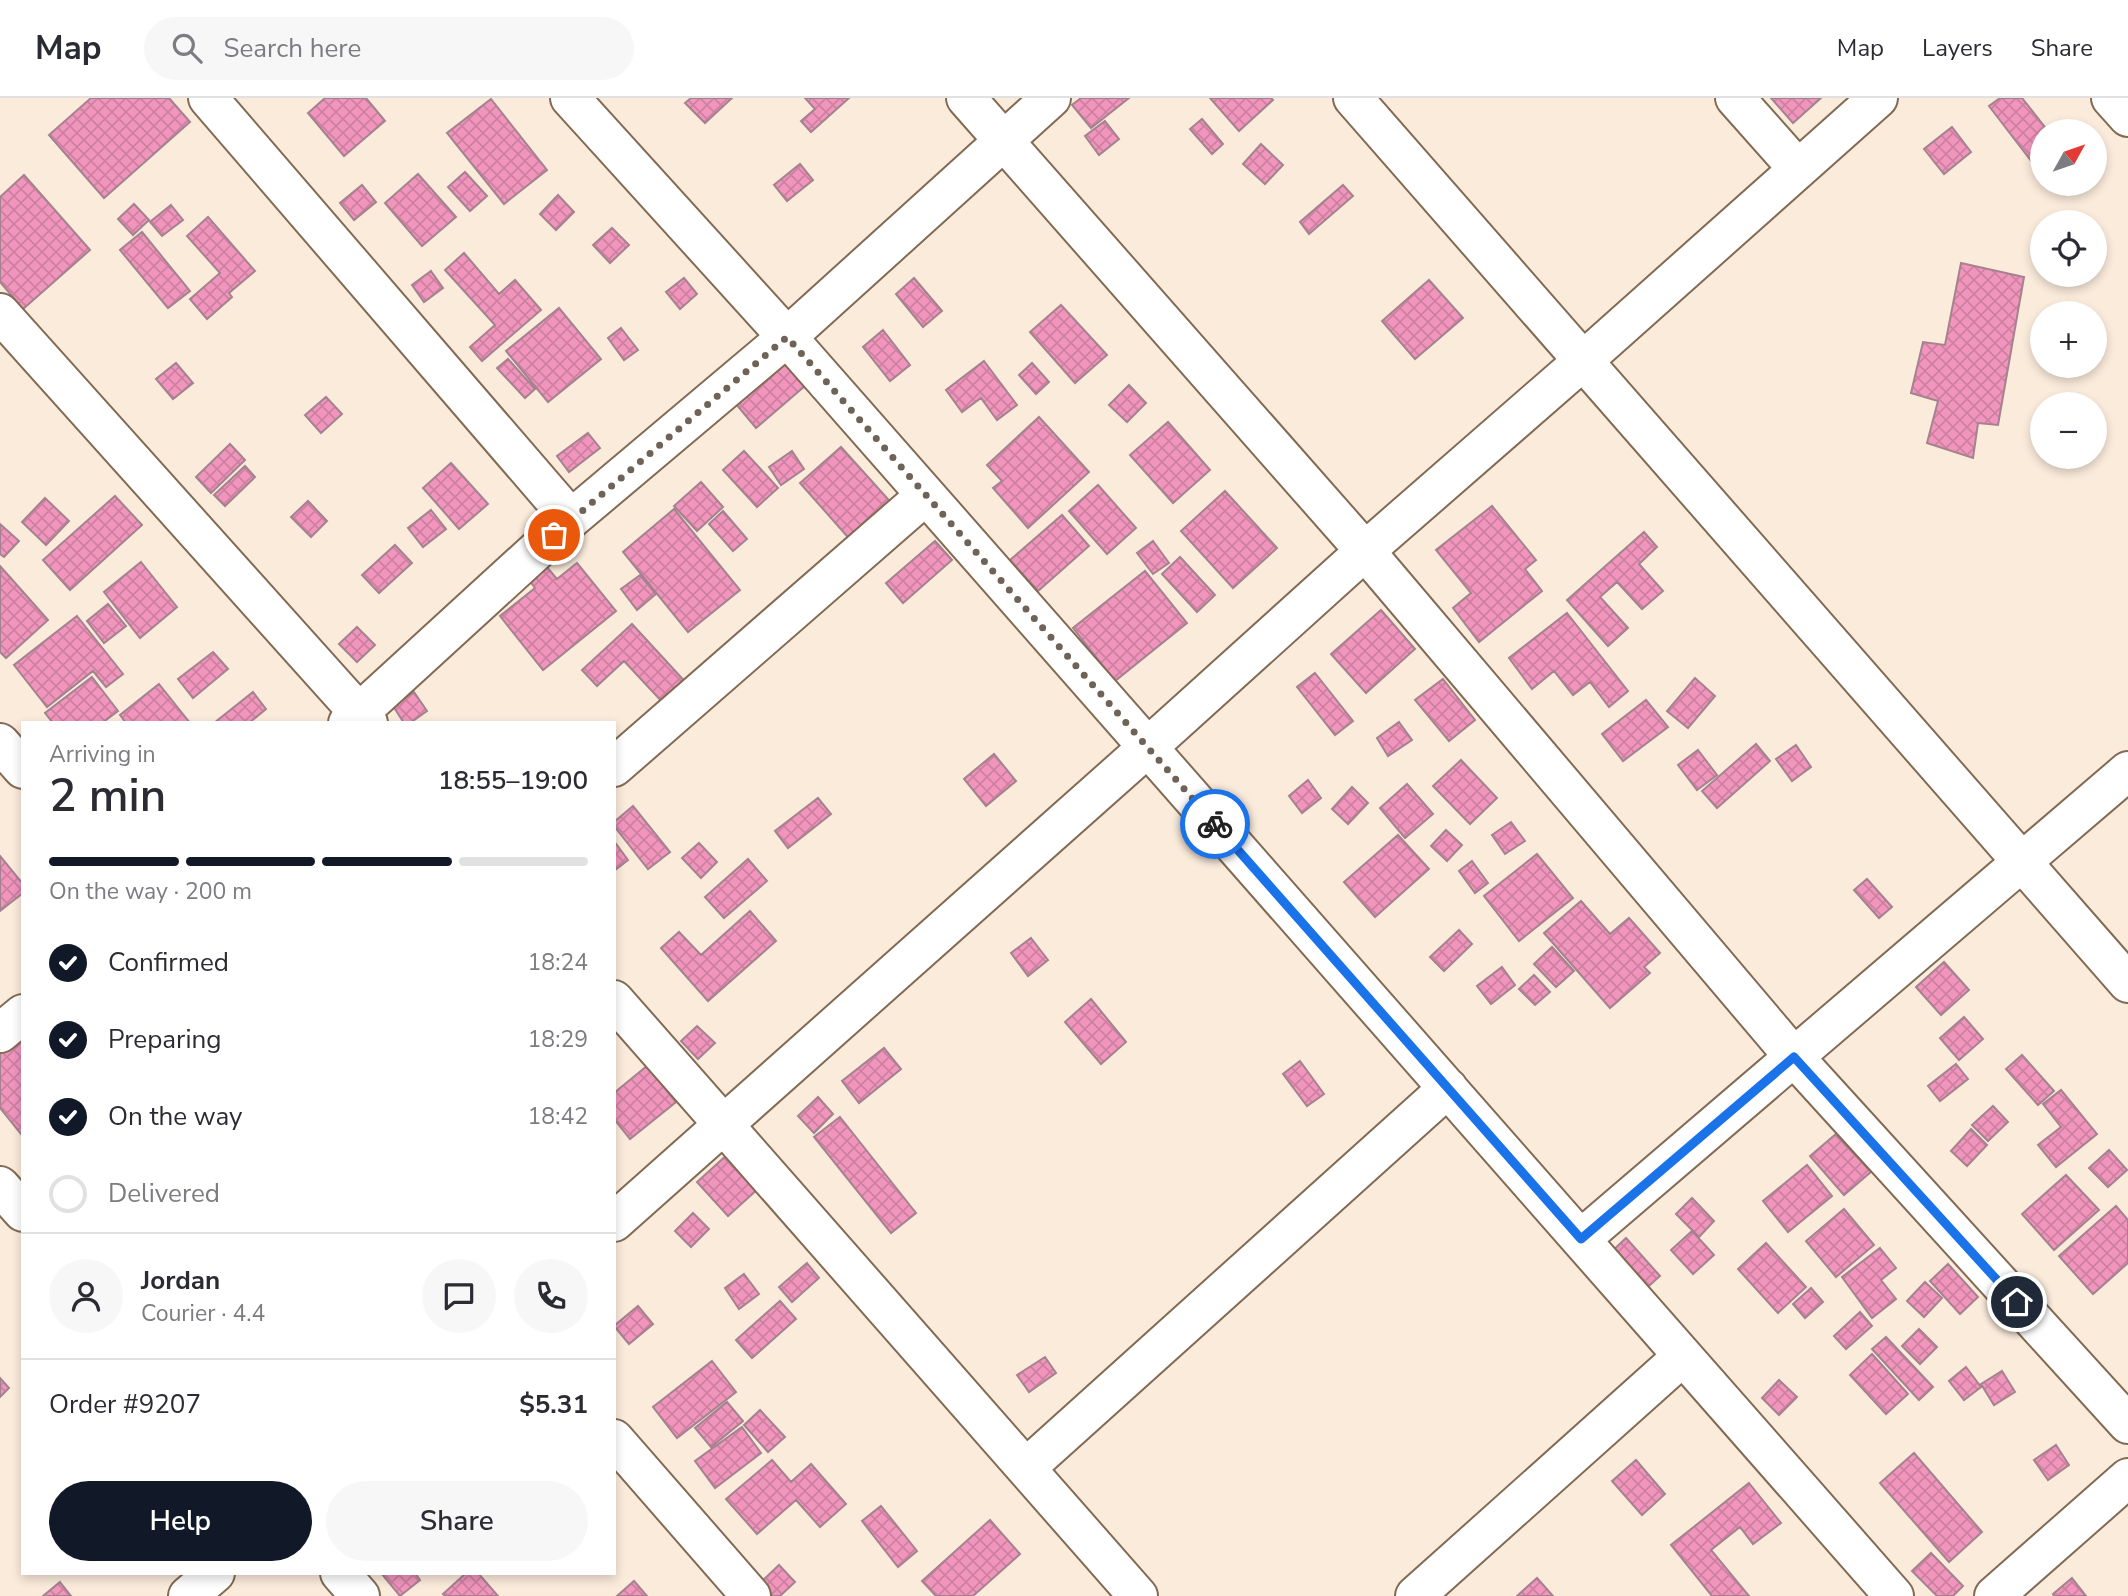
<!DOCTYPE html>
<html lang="en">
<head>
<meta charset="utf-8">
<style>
  :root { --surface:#fff; --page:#f7f7f7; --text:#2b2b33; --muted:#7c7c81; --line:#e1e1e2; --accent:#111827 }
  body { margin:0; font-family:"Nunito Sans",sans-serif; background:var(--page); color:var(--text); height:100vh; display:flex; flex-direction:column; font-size:26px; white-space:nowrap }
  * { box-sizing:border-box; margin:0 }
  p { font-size:23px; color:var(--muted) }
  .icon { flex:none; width:38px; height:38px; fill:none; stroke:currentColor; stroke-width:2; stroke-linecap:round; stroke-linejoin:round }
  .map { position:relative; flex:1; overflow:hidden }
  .side { position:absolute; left:21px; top:623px; width:595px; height:854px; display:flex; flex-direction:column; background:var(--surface); border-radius:0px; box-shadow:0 4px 10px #0003 }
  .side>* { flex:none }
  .needle { width:46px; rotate:50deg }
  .tools { position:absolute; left:2030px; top:21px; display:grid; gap:14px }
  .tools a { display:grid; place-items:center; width:77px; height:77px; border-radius:50%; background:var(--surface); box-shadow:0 4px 10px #0003; font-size:35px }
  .pin { position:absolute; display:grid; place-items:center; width:60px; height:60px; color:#fff; margin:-30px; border:4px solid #fff; border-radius:50%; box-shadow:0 2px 7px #0007 }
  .courier { position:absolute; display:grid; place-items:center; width:70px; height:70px; margin:-35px; border:5px solid #1a73e8; border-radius:50%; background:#fff; color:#222; box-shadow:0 2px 9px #0007 }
  .headline em { font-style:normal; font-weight:600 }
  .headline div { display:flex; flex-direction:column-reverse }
  .headline { display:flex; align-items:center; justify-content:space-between; height:119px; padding:0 28px }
  h1 { font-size:46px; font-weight:600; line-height:52px }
  .bar { display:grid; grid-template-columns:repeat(4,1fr); gap:10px 7px; align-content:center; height:84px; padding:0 28px }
  .bar i { height:9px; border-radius:5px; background:var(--line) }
  .bar .selected { background:var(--accent) }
  .bar p { grid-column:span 4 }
  .line { display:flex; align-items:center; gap:18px; padding:0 28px; border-top:2px solid var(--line) }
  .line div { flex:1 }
  .round { display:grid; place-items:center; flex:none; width:74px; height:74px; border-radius:37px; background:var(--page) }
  ol { padding:0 28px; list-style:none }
  li { display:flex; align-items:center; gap:21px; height:77px }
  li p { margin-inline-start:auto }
  li .icon { padding:7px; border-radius:50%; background:var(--accent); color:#fff; stroke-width:4 }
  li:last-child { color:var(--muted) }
  li i { width:38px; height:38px; border:4px solid var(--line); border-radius:50% }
  .cta { display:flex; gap:14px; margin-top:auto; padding:14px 28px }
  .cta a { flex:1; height:80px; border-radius:42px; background:var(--accent); color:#fff; font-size:28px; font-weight:600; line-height:80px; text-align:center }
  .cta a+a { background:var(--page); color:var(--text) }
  header { display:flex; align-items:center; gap:42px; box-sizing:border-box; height:98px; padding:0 35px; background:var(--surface); border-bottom:2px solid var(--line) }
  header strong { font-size:33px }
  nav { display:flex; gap:38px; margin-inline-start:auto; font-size:24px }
  .search { width:490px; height:63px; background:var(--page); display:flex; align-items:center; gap:18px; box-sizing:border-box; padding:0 24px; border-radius:38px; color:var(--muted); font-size:26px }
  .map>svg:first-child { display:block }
  .building { fill:url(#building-cross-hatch); stroke:#a4828f; stroke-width:2 }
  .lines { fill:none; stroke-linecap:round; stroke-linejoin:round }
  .minor-casing { stroke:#826b54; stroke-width:42 }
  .minor { stroke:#fff; stroke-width:38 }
  .done { stroke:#6f6257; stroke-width:7; stroke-dasharray:0 12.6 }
  .route { stroke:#1a73e8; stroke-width:9 }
</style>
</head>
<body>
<header>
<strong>Map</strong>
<div class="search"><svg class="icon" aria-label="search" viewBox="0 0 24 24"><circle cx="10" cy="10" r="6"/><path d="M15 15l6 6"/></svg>Search here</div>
<nav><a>Map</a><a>Layers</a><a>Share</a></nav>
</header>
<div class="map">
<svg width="2128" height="1498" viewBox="0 0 2128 1498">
  <defs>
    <pattern id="building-cross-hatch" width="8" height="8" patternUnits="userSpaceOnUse" patternTransform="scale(1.75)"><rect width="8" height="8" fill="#f195bd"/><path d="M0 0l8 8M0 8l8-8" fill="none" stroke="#ce80a1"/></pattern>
  </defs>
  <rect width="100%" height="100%" fill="#fbebdb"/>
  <!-- building -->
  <path class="building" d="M 91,0 L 169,0 L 190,24 L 104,100 L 49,37 Z
    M 325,0 L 366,0 L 385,23 L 344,58 L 308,15 Z
    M 691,0 L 732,0 L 705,25 L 685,5 Z
    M 805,0 L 849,0 L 811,34 L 801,23 L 815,11 Z
    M 1081,0 L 1129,0 L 1091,30 L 1072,7 Z
    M 1210,0 L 1271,0 L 1273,2 L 1239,33 Z
    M 1771,0 L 1821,0 L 1793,25 Z
    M 2000,0 L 2022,0 L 2048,33 L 2042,33 L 2042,55 L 2032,64 L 1989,8 Z
    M 491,1 L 547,72 L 504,106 L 447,35 Z
    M 1202,21 L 1223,46 L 1212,56 L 1190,31 Z
    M 1105,23 L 1119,41 L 1099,57 L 1085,38 Z
    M 1952,29 L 1971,54 L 1944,76 L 1924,51 Z
    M 1261,46 L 1283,67 L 1265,86 L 1243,66 Z
    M 800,66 L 813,82 L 787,103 L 774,87 Z
    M 465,74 L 487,98 L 470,113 L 448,89 Z
    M 418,76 L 456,119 L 422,148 L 385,105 Z
    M 24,77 L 90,152 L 23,211 L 0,184 L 0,99 Z
    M 362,87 L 376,104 L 354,122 L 340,105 Z
    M 1343,87 L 1353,98 L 1309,136 L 1300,124 Z
    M 558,97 L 574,114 L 556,132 L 540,116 Z
    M 134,106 L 149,122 L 133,137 L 118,121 Z
    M 171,107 L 183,122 L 162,138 L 150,124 Z
    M 208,119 L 255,173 L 229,195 L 232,199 L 207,221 L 190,201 L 220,175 L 187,138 Z
    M 612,130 L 629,147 L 610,165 L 593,147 Z
    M 142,134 L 190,193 L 168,210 L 120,152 Z
    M 464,155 L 499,196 L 515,182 L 541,212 L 482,263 L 470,249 L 495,227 L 445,172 Z
    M 1961,165 L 2024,179 L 1998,327 L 1978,325 L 1973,360 L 1927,345 L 1938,303 L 1911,295 L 1923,244 L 1945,247 Z
    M 431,173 L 443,190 L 424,204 L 412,187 Z
    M 684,180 L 697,196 L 680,211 L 666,194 Z
    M 914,180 L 942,213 L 923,229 L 896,196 Z
    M 1429,182 L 1463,220 L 1415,261 L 1382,223 Z
    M 1061,207 L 1107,257 L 1075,285 L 1030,234 Z
    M 559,210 L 601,261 L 548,304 L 506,253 Z
    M 621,230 L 638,252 L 624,262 L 608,240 Z
    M 883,232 L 910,267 L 890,283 L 863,249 Z
    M 508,261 L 535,291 L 525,300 L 497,270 Z
    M 984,263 L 1017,307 L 997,322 L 981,300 L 962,314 L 946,292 Z
    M 176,265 L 193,285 L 173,301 L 156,281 Z
    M 784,265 L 805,288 L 756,330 L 736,306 Z
    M 1032,265 L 1049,284 L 1036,296 L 1019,277 Z
    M 1129,287 L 1146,305 L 1127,324 L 1109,307 Z
    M 326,299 L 342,316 L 321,335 L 305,317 Z
    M 1039,319 L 1089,374 L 1028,430 L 993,390 L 1002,383 L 987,367 Z
    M 1168,324 L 1210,372 L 1173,405 L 1130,357 Z
    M 588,335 L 600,350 L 569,374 L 557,358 Z
    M 230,346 L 245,362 L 211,395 L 196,379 Z
    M 841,349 L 895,409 L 854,446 L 800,385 Z
    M 744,353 L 778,390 L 757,409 L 723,372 Z
    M 792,353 L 804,371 L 781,387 L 769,369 Z
    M 451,365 L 488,406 L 459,431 L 423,390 Z
    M 245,368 L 255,379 L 225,408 L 214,397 Z
    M 701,384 L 723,409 L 697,433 L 674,408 Z
    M 1098,387 L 1136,430 L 1107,456 L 1069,413 Z
    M 1225,393 L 1277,450 L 1233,490 L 1181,433 Z
    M 115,398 L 142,427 L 70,492 L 43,462 Z
    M 45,400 L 69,423 L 46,447 L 22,424 Z
    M 308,403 L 327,423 L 311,439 L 291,419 Z
    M 1492,408 L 1536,462 L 1525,471 L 1542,493 L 1479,544 L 1453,510 L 1471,495 L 1436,452 Z
    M 674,411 L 740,492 L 688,534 L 623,454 Z
    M 431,412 L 446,431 L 423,449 L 408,430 Z
    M 723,413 L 747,441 L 733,453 L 709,426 Z
    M 1062,417 L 1089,448 L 1038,493 L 1010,462 Z
    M 0,426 L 19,443 L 4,459 L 0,456 Z
    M 1644,434 L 1657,449 L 1639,466 L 1663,493 L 1642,511 L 1617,484 L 1600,499 L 1628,530 L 1608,548 L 1567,502 Z
    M 935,443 L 952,462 L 903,505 L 886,485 Z
    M 1153,443 L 1169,465 L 1153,476 L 1137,455 Z
    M 395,447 L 412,465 L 379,495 L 362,477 Z
    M 1180,459 L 1215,497 L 1197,514 L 1162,476 Z
    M 141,464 L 177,509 L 140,540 L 104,494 Z
    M 577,465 L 616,513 L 543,572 L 500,518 L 535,490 L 529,482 L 546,468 L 557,481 Z
    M 0,468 L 48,522 L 6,560 L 0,554 Z
    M 1145,473 L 1187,525 L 1115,583 L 1073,530 Z
    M 640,477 L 656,496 L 637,512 L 621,491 Z
    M 108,506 L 126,528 L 104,545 L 87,523 Z
    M 1381,512 L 1415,551 L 1366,595 L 1331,556 Z
    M 1567,515 L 1628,593 L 1609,609 L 1590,584 L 1573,597 L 1554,573 L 1532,591 L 1509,560 Z
    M 77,518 L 123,576 L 106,589 L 93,573 L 47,609 L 14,567 Z
    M 632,526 L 690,589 L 667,609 L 624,563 L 597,588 L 582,572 Z
    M 357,529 L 375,547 L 357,564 L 339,546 Z
    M 213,554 L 228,571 L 193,600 L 178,581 Z
    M 1315,575 L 1353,623 L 1335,637 L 1297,589 Z
    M 92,579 L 118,613 L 102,625 L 53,625 L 45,615 Z
    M 1695,580 L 1715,598 L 1688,630 L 1667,613 Z
    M 1443,581 L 1475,622 L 1449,643 L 1415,602 Z
    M 159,586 L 190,625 L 126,625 L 120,617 Z
    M 253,594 L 266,611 L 249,625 L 214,625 Z
    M 414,594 L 427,613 L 410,625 L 404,625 L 393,608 Z
    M 1646,602 L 1668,629 L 1623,663 L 1602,636 Z
    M 1399,624 L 1412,642 L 1388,658 L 1377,640 Z
    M 1756,646 L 1770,663 L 1717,710 L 1702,693 Z
    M 1796,647 L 1811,669 L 1792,683 L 1776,661 Z
    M 1698,652 L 1717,677 L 1697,692 L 1678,667 Z
    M 994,656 L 1016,683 L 986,708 L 964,681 Z
    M 1461,662 L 1497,700 L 1470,726 L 1433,688 Z
    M 1308,682 L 1321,700 L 1302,715 L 1289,698 Z
    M 1407,686 L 1433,716 L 1405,740 L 1380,710 Z
    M 1352,689 L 1368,705 L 1348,726 L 1332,711 Z
    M 818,700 L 831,716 L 788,750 L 775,733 Z
    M 633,708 L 670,754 L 648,771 L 614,728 L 614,724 Z
    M 1511,724 L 1525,743 L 1505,756 L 1492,737 Z
    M 1446,732 L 1462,747 L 1447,763 L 1431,748 Z
    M 1398,737 L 1429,771 L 1375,819 L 1344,784 Z
    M 614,743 L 628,762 L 614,773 Z
    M 699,745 L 717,764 L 701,780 L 682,760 Z
    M 1537,756 L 1573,800 L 1519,843 L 1484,798 Z
    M 0,758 L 23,786 L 23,795 L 0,813 Z
    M 748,761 L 767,783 L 724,820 L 705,799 Z
    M 1472,763 L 1488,785 L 1475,795 L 1459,773 Z
    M 1867,781 L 1892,809 L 1879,820 L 1854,792 Z
    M 1581,803 L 1610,836 L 1629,820 L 1660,855 L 1644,869 L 1650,875 L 1610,910 L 1544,835 Z
    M 750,813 L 776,843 L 708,903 L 661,850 L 679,834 L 701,857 Z
    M 1459,832 L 1472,846 L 1444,873 L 1430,859 Z
    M 1031,840 L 1048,862 L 1028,878 L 1011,855 Z
    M 1552,849 L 1574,873 L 1556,889 L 1534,866 Z
    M 1944,864 L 1969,892 L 1941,917 L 1916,889 Z
    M 1502,869 L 1515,887 L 1491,906 L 1477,888 Z
    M 1534,877 L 1550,894 L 1535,907 L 1519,891 Z
    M 1091,901 L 1126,944 L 1101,966 L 1065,924 Z
    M 1964,919 L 1983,941 L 1959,962 L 1940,940 Z
    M 697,928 L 715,945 L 698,961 L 681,943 Z
    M 23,930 L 23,1035 L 21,1036 L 0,1010 L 0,948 Z
    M 884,950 L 901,971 L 859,1005 L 842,983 Z
    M 2022,957 L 2054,993 L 2038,1007 L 2006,971 Z
    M 1300,963 L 1324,996 L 1307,1008 L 1283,976 Z
    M 1956,966 L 1968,981 L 1940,1003 L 1928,988 Z
    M 647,968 L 676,1004 L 630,1041 L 614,1021 L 614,995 Z
    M 2061,992 L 2097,1036 L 2056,1069 L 2038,1047 L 2061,1029 L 2043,1006 Z
    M 818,999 L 833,1016 L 814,1035 L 798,1018 Z
    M 1993,1008 L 2008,1024 L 1988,1043 L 1972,1027 Z
    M 840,1019 L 916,1115 L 891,1135 L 814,1039 Z
    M 1971,1031 L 1987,1047 L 1967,1068 L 1951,1053 Z
    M 1836,1036 L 1871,1074 L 1844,1097 L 1810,1058 Z
    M 2109,1052 L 2127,1072 L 2108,1089 L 2089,1070 Z
    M 728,1056 L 759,1090 L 728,1118 L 697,1084 Z
    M 1807,1067 L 1832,1098 L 1788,1134 L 1763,1103 Z
    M 2066,1077 L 2099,1112 L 2054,1152 L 2022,1116 Z
    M 1692,1100 L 1714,1123 L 1699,1139 L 1676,1116 Z
    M 2116,1108 L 2128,1122 L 2128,1165 L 2093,1196 L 2059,1158 Z
    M 1844,1111 L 1874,1147 L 1836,1179 L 1806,1143 Z
    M 693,1115 L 709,1131 L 691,1149 L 675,1133 Z
    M 1692,1133 L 1714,1157 L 1693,1176 L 1671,1152 Z
    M 1626,1140 L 1660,1178 L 1641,1195 L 1607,1158 Z
    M 1766,1145 L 1806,1189 L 1778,1215 L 1738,1171 Z
    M 1880,1150 L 1896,1170 L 1881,1182 L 1896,1201 L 1872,1220 L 1842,1179 Z
    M 807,1165 L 819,1180 L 792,1204 L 779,1189 Z
    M 1948,1166 L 1978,1199 L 1960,1216 L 1930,1183 Z
    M 744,1176 L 759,1196 L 739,1211 L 725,1190 Z
    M 1925,1184 L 1942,1200 L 1924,1219 L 1907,1203 Z
    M 1811,1190 L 1823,1204 L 1805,1220 L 1793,1206 Z
    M 780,1203 L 796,1221 L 752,1260 L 736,1242 Z
    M 638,1208 L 653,1226 L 629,1246 L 614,1228 Z
    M 1860,1214 L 1872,1228 L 1846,1251 L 1834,1238 Z
    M 1919,1231 L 1937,1249 L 1920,1266 L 1902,1248 Z
    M 1886,1239 L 1933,1289 L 1919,1302 L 1872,1251 Z
    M 1872,1256 L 1908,1296 L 1886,1316 L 1850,1277 Z
    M 1045,1259 L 1056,1275 L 1029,1294 L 1017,1277 Z
    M 712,1263 L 736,1294 L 677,1340 L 653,1309 Z
    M 1966,1269 L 1981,1289 L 1964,1302 L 1949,1283 Z
    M 2002,1273 L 2015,1294 L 1994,1307 L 1981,1286 Z
    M 0,1280 L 9,1290 L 0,1299 Z
    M 1779,1282 L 1797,1299 L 1779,1317 L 1762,1300 Z
    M 727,1304 L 743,1323 L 711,1349 L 695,1330 Z
    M 760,1312 L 785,1339 L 768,1354 L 744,1327 Z
    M 742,1329 L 761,1355 L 715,1390 L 695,1363 Z
    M 2056,1347 L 2069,1367 L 2048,1382 L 2034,1362 Z
    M 1914,1355 L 1982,1434 L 1949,1464 L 1880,1385 Z
    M 772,1362 L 791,1384 L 811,1366 L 846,1406 L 820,1429 L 796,1402 L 757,1436 L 726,1401 Z
    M 1636,1362 L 1665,1396 L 1642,1417 L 1612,1383 Z
    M 1749,1385 L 1781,1425 L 1753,1446 L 1740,1429 L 1711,1452 L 1749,1498 L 1712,1498 L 1671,1447 Z
    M 881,1408 L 917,1453 L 898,1469 L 862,1423 Z
    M 990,1422 L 1020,1456 L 973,1498 L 936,1498 L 922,1483 Z
    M 1931,1455 L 1963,1488 L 1953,1498 L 1937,1498 L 1912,1473 Z
    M 779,1467 L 795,1484 L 780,1498 L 772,1498 L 760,1485 Z
    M 381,1475 L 415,1475 L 420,1482 L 400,1498 Z
    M 466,1475 L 478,1475 L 498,1498 L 445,1498 L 443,1496 Z
    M 1537,1480 L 1553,1498 L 1517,1498 Z
    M 2072,1480 L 2086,1498 L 2054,1498 L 2053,1496 Z
    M 634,1483 L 647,1498 L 617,1498 Z
    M 60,1484 L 71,1498 L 43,1498 Z"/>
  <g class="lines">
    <defs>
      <path id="minor" d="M 208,0 L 571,421
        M 570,0 L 787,239 L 1894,1498
        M 966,0 L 1365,453 L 1794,959 L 2128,1326
        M 1353,0 L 2128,885
        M 1735,0 L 1798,71
        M 2111,0 L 2128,19
        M 0,215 L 368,625
        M 348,625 L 571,421 L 787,239 L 1051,0
        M 0,645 L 23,671
        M 614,669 L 926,397
        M 614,902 L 1138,1498
        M 0,935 L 23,916
        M 0,1088 L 23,1114
        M 614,1124 L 1148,649 L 1365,453 L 1584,262 L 1878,0
        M 1581,1141 L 2128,673
        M 614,1341 L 751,1498
        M 1026,1370 L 1448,990
        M 340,1475 L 360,1498
        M 188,1498 L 215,1475
        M 1415,1498 L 1683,1258
        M 1994,1498 L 2128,1380"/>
    </defs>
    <!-- minor casing -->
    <use href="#minor" class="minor-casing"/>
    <!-- minor -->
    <use href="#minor" class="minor"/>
  </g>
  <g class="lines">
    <!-- done -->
    <path class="done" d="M 554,437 L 787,239 L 1215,726"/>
    <!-- route -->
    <path class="route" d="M 1215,726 L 1581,1141 L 1794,959 L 2017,1204"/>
  </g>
</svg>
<div class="tools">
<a><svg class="needle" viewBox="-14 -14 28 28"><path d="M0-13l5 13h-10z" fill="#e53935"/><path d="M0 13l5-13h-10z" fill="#7c7c81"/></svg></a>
<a><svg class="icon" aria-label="locate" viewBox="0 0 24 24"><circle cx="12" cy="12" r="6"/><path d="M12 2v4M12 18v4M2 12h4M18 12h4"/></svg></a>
<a>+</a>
<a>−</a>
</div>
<div class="pin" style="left:554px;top:437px;background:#ea580c"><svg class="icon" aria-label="bag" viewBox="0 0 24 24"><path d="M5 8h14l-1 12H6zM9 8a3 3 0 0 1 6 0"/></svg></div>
<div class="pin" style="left:2017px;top:1204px;background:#1f2937"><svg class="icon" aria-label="home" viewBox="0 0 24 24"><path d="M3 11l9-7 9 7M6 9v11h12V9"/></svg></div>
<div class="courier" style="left:1215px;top:726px"><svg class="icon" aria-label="bike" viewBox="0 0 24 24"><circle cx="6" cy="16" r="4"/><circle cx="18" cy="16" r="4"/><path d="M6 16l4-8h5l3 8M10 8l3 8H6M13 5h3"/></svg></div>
<section class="side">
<div class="headline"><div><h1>2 min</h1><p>Arriving in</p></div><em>18:55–19:00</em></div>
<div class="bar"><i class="selected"></i><i class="selected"></i><i class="selected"></i><i></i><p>On the way · 200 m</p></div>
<ol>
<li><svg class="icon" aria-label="check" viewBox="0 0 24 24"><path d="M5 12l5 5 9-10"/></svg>Confirmed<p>18:24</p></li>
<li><svg class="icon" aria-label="check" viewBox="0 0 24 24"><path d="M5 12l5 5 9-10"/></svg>Preparing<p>18:29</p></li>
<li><svg class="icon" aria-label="check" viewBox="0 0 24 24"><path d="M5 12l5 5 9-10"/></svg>On the way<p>18:42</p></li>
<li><i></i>Delivered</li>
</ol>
<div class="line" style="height:126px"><a class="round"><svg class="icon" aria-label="person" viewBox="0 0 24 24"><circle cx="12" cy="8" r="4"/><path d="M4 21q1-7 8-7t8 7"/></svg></a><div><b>Jordan</b><p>Courier · 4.4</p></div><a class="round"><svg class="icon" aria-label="chat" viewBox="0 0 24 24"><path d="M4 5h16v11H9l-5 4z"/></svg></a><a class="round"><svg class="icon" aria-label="phone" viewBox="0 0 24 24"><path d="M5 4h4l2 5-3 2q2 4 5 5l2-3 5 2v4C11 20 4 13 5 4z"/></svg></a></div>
<div class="line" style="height:91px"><div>Order #9207</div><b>$5.31</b></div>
<div class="cta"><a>Help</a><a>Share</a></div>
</section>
</div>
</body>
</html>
